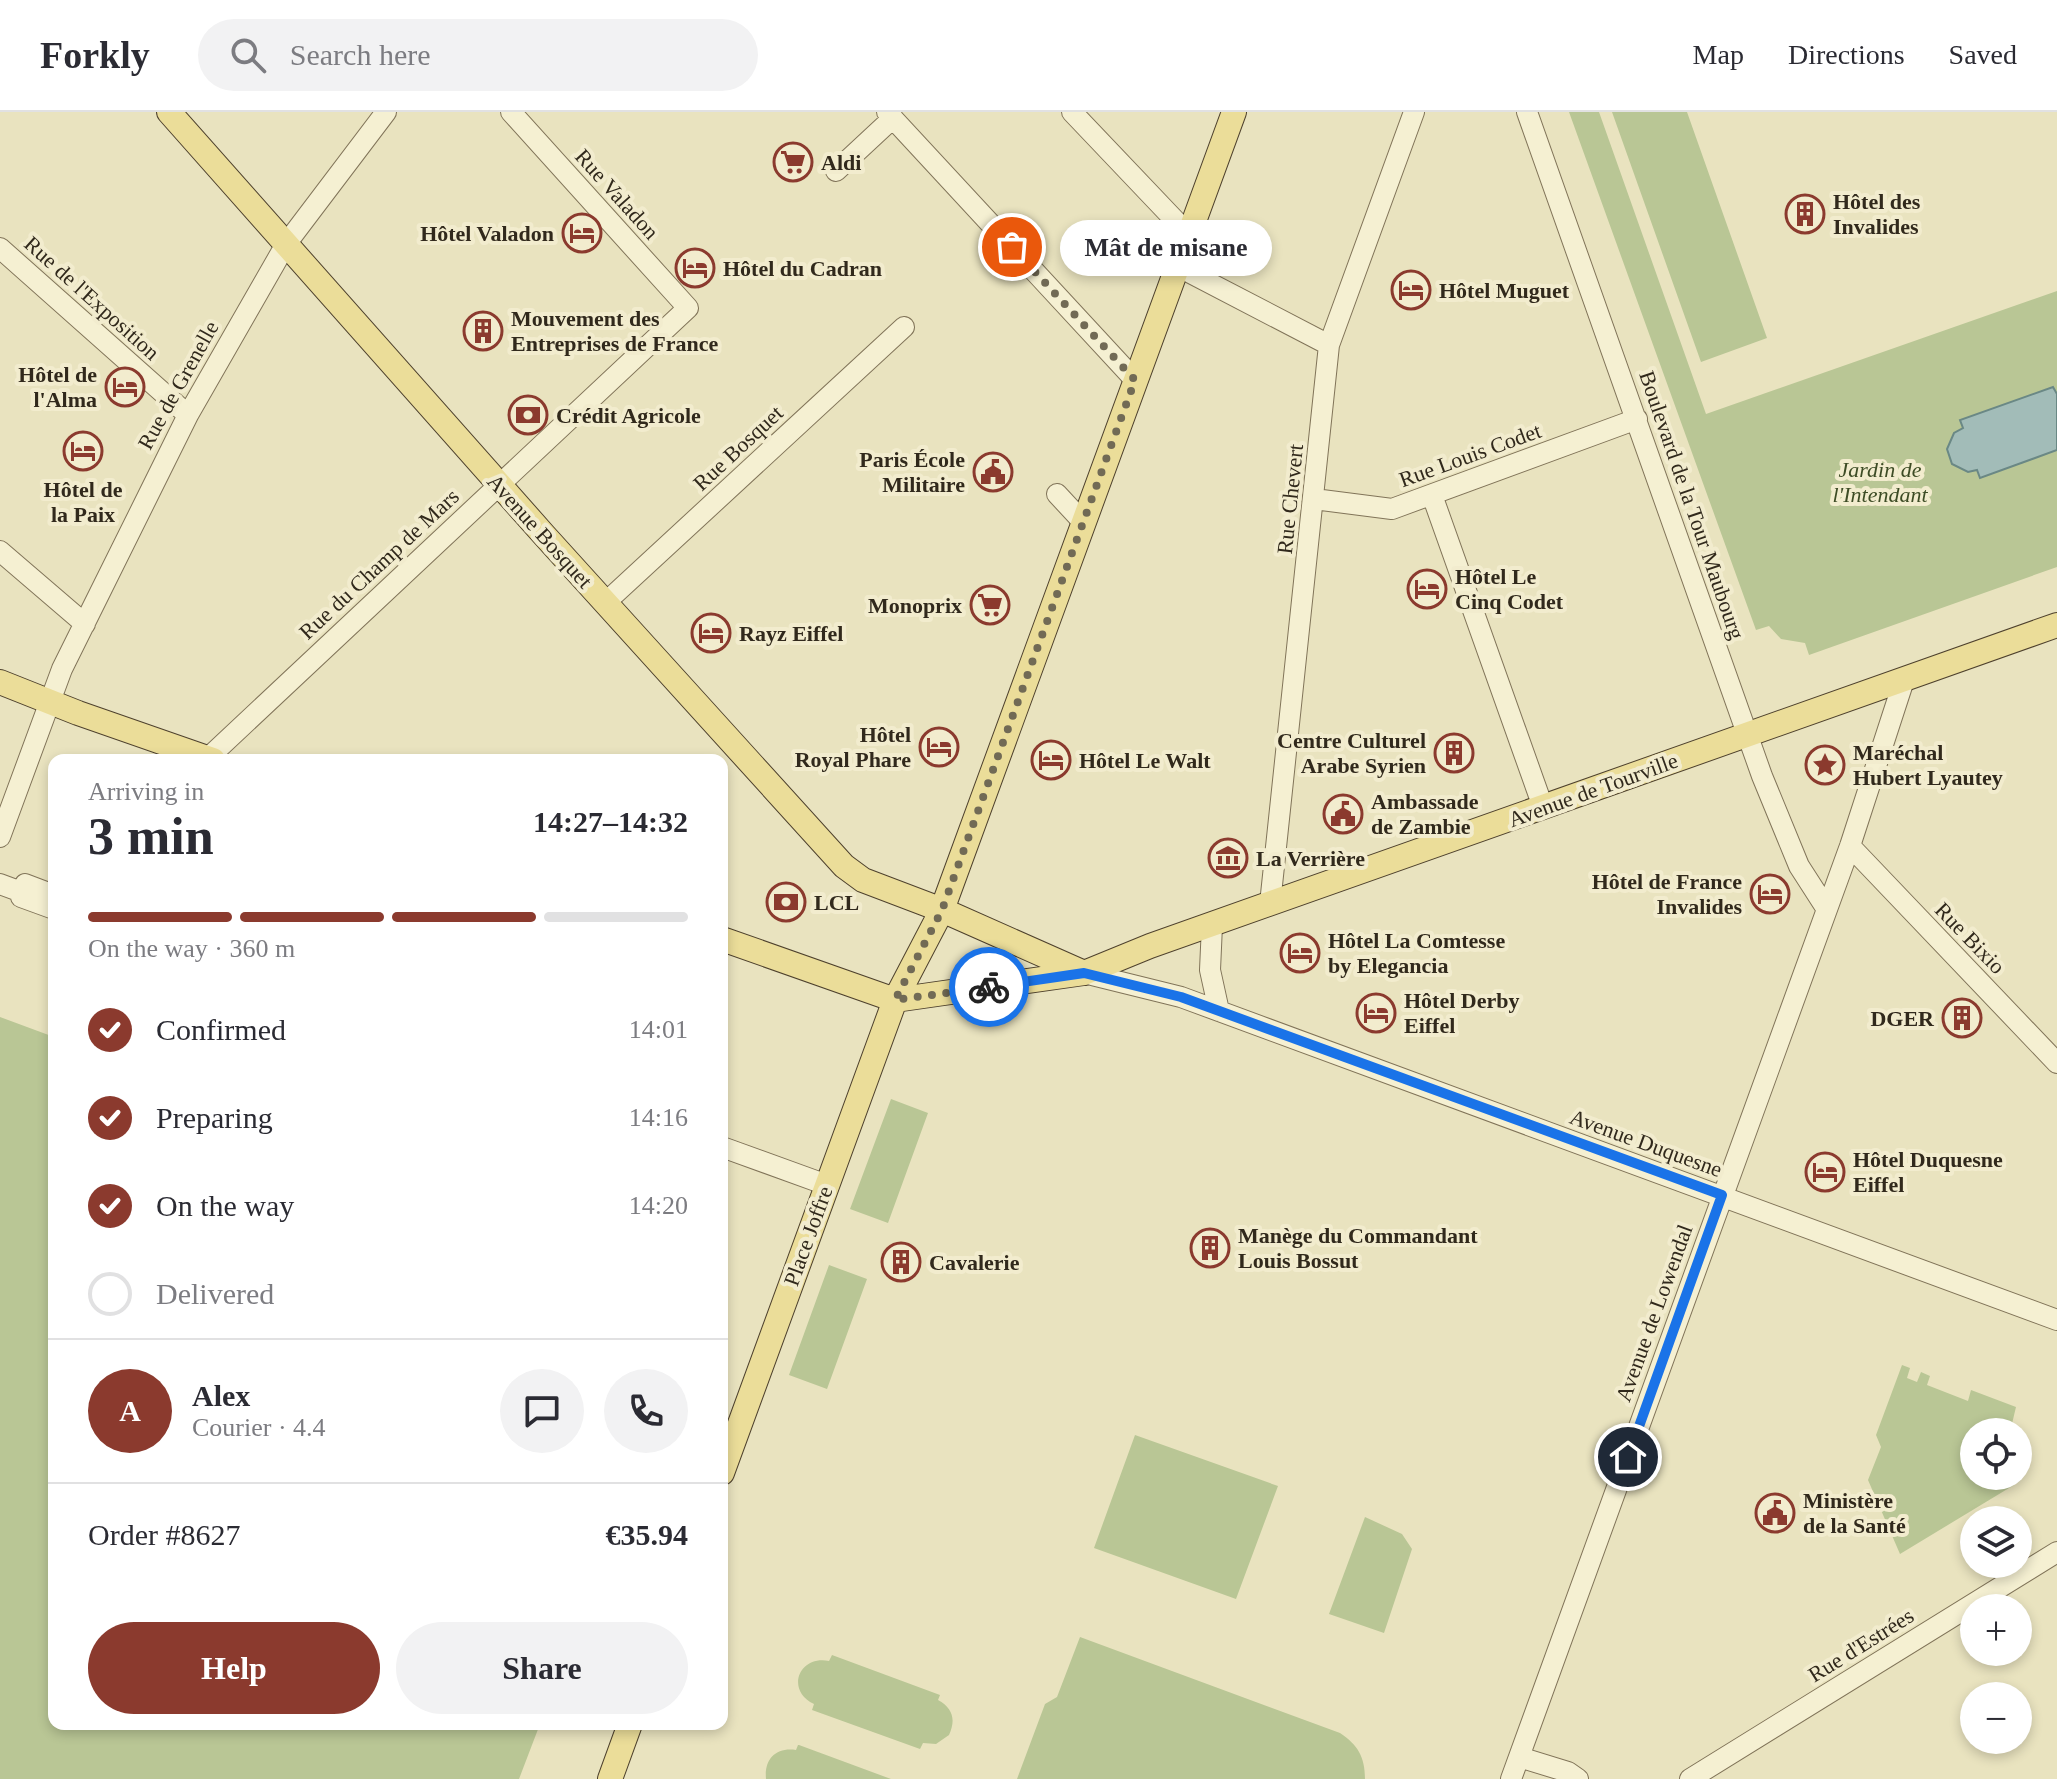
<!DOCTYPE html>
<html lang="en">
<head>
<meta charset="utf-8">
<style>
  :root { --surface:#fff; --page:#f2f2f3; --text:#2b2b33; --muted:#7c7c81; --line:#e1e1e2; --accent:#8b3a2e }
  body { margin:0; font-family:"Times New Roman",serif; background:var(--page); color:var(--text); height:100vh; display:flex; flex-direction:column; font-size:30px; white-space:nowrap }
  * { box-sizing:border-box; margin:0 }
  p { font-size:26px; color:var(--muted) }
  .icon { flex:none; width:44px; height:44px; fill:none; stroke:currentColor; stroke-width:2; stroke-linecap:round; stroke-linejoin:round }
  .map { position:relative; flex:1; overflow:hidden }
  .panel { position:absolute; left:48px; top:642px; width:680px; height:976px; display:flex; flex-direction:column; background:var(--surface); border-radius:16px; box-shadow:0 4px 12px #0003 }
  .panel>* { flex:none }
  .controls { position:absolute; left:1960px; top:1306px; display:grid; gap:16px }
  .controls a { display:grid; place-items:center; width:72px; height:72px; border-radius:50%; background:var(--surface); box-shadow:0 4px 12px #0003; font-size:40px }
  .pin { position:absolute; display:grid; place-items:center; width:68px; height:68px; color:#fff; margin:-34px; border:4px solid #fff; border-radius:50%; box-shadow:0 2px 8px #0007 }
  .courier { position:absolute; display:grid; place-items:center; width:80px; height:80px; margin:-40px; border:6px solid #1a73e8; border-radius:50%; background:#fff; color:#222; box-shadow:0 2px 10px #0007 }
  .bubble { position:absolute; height:56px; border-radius:28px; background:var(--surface); box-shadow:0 4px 12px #0003; font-size:26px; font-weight:700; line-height:56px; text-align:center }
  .head em { font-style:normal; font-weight:700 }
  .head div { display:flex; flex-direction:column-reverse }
  .head { display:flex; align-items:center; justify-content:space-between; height:136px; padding:0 40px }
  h1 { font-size:52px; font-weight:700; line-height:60px }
  .bar { display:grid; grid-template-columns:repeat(4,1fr); gap:12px 8px; align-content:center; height:96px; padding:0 40px }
  .bar i { height:10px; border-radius:6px; background:var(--line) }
  .bar .active { background:var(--accent) }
  .bar p { grid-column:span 4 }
  .line { display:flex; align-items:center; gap:20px; padding:0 40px; border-top:2px solid var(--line) }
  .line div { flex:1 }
  .round { display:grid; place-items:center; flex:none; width:84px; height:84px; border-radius:42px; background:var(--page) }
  ol { padding:0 40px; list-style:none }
  li { display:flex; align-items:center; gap:24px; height:88px }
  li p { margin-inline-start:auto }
  li .icon { padding:8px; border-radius:50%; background:var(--accent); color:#fff; stroke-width:4 }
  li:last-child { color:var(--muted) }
  li i { width:44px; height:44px; border:4px solid var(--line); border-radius:50% }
  .button { display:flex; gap:16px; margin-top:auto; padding:16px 40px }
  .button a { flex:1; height:92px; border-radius:48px; background:var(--accent); color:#fff; font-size:32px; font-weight:700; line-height:92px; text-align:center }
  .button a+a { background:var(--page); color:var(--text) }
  header { display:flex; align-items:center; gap:48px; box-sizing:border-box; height:112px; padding:0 40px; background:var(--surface); border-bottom:2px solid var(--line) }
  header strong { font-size:38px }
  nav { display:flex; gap:44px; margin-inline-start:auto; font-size:28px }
  .search { width:560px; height:72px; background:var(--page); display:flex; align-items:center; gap:20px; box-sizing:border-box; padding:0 28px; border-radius:44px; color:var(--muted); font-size:30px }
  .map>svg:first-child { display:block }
  .green { fill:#b9c695 }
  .water { fill:#a2bcb8; stroke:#6a8885; stroke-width:2 }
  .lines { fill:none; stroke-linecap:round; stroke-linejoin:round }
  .minor-casing { stroke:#817459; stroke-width:22 }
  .major-casing { stroke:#4e412d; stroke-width:26 }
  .minor { stroke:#f5f0d2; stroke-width:20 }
  .major { stroke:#ebdd99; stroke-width:24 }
  .done { stroke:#716a55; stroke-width:8; stroke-dasharray:0 14.4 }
  .route { stroke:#1a73e8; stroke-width:10 }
  .labels { text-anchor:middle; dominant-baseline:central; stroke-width:8; stroke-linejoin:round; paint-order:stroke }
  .poi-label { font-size:22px; font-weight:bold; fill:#31291c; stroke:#f2ecce; text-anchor:start }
  .street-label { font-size:22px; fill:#31291c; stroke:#f2ecce }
  .park-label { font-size:22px; font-style:italic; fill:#3d4c25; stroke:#f2ecce }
</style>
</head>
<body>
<header>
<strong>Forkly</strong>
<div class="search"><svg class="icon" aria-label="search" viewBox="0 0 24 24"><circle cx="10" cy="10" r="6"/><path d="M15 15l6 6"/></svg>Search here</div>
<nav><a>Map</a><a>Directions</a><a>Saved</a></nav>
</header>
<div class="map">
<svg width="2057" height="1667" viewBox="0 0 2057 1667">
  <rect width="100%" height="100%" fill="#e9e3bf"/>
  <!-- green -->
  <path class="green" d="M 1569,0 L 1599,0 L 1706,302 L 2057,179 L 2057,455 L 1809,543 L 1805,531 L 1781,527 L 1769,514 L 1756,518 Z
    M 1612,0 L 1687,0 L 1767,226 L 1701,250 Z
    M 0,905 L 54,925 L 54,1612 L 540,1612 L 519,1667 L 0,1667 Z
    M 891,987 L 928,1001 L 888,1111 L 850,1097 Z
    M 829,1153 L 867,1167 L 827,1277 L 789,1263 Z
    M 1902,1253 L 1910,1256 L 1907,1266 L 1917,1270 L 1921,1260 L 1930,1264 L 1927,1273 L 1968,1289 L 1971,1278 L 2016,1295 L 2010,1320 L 1974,1320 L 1974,1364 L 2016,1364 L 2014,1373 L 1900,1442 L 1868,1368 L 1881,1335 L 1876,1323 Z
    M 1135,1323 L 1278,1374 L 1236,1487 L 1094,1436 Z
    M 1365,1405 L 1402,1422 L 1412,1437 L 1384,1521 L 1329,1502 Z
    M 1080,1525 L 1340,1621 C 1358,1633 1365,1645 1365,1667 L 1017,1667 L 1045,1592 L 1057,1585 Z
    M 832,1543 L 940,1583 L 938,1588 C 953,1596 956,1608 949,1623 L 936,1632 L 923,1631 L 920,1637 L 812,1598 L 814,1592 C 785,1578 799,1543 829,1549 Z
    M 798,1633 L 799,1633 L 891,1667 L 766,1667 C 764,1647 776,1635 796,1638 Z"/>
  <!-- water -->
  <path class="water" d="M 2053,275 L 2057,282 L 2057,338 L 1980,366 L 1977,358 L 1968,360 L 1952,352 L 1947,337 L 1954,321 L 1963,316 L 1960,308 Z"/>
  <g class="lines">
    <defs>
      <path id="minor" d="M 887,0 L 1135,268
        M 1072,0 L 1189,123
        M 1527,0 L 1762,664 L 1799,754 L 1826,796
        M 836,59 L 893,6
        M 0,136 L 188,303
        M 1177,154 L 1329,233
        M 1057,382 L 1083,410
        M 1432,383 L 1543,695
        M 1314,387 L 1392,397 L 1637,307
        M 0,439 L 85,512
        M 605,491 L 904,215
        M 208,646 L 688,196 L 511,0
        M 0,725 L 62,557 L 188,303 L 286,132 L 386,0
        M 1850,734 L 2057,951
        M 0,772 L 35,785
        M 54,783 L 25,772 L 21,785 L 54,797
        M 1270,792 L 1329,233 L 1414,0
        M 1212,813 L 1210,858 L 1219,899
        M 1084,861 L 1181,885 L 2057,1208
        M 722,1035 L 827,1073
        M 1519,1645 L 1568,1660 L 1578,1667
        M 1511,1667 L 1850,734 L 1904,568
        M 1690,1667 L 2057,1440"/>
      <path id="major" d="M 169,0 L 544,423 L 844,754 L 863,768 L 942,798 L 1084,861
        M 0,570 L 78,601 L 213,648
        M 722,827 L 895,888 L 1084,861 L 1150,834 L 2057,513
        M 722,1361 L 895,888 L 942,798 L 1234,0
        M 610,1667 L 630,1612"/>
    </defs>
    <!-- minor casing -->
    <use href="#minor" class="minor-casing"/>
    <!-- major casing -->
    <use href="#major" class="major-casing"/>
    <!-- minor -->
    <use href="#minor" class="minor"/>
    <!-- major -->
    <use href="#major" class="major"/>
  </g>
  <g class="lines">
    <!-- done -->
    <path class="done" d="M 989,875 L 895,888 L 942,798 L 1135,268 L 1012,135"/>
    <!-- route -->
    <path class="route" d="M 989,875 L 1084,861 L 1181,885 L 1722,1083 L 1628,1345"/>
  </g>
  <!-- icons -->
  <defs>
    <symbol id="supermarket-ring" viewBox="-11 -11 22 22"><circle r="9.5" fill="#f2ecce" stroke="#8b3a2e" stroke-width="1.5"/><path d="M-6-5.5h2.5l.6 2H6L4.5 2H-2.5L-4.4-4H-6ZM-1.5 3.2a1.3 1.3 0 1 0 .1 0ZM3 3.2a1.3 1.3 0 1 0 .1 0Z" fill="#8b3a2e"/></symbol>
    <symbol id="building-ring" viewBox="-11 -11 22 22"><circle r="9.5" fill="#f2ecce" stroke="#8b3a2e" stroke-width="1.5"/><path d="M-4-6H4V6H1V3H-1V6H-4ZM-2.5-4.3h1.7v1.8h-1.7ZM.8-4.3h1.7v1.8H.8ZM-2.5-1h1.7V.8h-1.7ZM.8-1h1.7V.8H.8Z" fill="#8b3a2e"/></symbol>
    <symbol id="hotel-ring" viewBox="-11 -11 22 22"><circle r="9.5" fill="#f2ecce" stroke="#8b3a2e" stroke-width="1.5"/><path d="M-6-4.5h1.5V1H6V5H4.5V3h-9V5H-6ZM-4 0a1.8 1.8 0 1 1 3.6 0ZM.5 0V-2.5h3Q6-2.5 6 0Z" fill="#8b3a2e"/></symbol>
    <symbol id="bank-ring" viewBox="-11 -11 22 22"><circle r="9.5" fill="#f2ecce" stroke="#8b3a2e" stroke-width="1.5"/><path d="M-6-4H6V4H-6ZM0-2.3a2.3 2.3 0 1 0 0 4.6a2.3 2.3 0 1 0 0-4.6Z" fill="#8b3a2e"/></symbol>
    <symbol id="civic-ring" viewBox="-11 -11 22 22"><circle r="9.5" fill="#f2ecce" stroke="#8b3a2e" stroke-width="1.5"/><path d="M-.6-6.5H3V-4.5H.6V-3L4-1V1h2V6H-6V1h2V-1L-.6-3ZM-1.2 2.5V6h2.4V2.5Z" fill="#8b3a2e"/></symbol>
    <symbol id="sight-ring" viewBox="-11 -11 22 22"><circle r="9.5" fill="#f2ecce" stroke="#8b3a2e" stroke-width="1.5"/><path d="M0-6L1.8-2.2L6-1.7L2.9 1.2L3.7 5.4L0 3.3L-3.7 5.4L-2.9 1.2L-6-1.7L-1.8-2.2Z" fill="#8b3a2e"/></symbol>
    <symbol id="museum-ring" viewBox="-11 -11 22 22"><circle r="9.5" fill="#f2ecce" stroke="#8b3a2e" stroke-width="1.5"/><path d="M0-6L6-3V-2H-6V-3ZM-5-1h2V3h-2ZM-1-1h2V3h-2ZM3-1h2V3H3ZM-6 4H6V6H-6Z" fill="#8b3a2e"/></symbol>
  </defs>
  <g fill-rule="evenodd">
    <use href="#supermarket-ring" x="771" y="28" width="44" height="44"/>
    <use href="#building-ring" x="1783" y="80" width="44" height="44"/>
    <use href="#hotel-ring" x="560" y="99" width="44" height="44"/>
    <use href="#hotel-ring" x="673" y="134" width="44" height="44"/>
    <use href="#hotel-ring" x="1389" y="156" width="44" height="44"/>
    <use href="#building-ring" x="461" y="197" width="44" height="44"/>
    <use href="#hotel-ring" x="103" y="253" width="44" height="44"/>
    <use href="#bank-ring" x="506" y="281" width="44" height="44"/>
    <use href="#hotel-ring" x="61" y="317" width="44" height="44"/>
    <use href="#civic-ring" x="971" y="338" width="44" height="44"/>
    <use href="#hotel-ring" x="1405" y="455" width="44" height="44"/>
    <use href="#supermarket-ring" x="968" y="471" width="44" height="44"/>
    <use href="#hotel-ring" x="689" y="499" width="44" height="44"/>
    <use href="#hotel-ring" x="917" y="613" width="44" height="44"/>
    <use href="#building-ring" x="1432" y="619" width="44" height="44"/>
    <use href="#hotel-ring" x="1029" y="626" width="44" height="44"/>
    <use href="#sight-ring" x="1803" y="631" width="44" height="44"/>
    <use href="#civic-ring" x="1321" y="680" width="44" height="44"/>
    <use href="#museum-ring" x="1206" y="724" width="44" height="44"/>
    <use href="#hotel-ring" x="1748" y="760" width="44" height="44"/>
    <use href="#bank-ring" x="764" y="768" width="44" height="44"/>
    <use href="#hotel-ring" x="1278" y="819" width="44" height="44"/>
    <use href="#hotel-ring" x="1354" y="879" width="44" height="44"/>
    <use href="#building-ring" x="1940" y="884" width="44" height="44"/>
    <use href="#hotel-ring" x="1803" y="1038" width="44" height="44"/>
    <use href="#building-ring" x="1188" y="1114" width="44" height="44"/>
    <use href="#building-ring" x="879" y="1128" width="44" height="44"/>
    <use href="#civic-ring" x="1753" y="1379" width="44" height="44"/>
  </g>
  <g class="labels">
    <!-- poi labels -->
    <g class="poi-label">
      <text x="821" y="50">Aldi</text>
      <text x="1833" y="89">Hôtel des<tspan x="1833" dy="25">Invalides</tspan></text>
      <text x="554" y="121" text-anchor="end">Hôtel Valadon</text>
      <text x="723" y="156">Hôtel du Cadran</text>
      <text x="1439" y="178">Hôtel Muguet</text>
      <text x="511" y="206">Mouvement des<tspan x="511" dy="25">Entreprises de France</tspan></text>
      <text x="97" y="262" text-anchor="end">Hôtel de<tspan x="97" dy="25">l'Alma</tspan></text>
      <text x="556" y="303">Crédit Agricole</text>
      <text x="965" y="347" text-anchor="end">Paris École<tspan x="965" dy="25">Militaire</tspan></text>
      <text x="83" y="377" text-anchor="middle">Hôtel de<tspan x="83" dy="25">la Paix</tspan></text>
      <text x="1455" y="464">Hôtel Le<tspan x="1455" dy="25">Cinq Codet</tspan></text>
      <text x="962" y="493" text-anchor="end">Monoprix</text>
      <text x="739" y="521">Rayz Eiffel</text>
      <text x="911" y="622" text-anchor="end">Hôtel<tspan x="911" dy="25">Royal Phare</tspan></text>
      <text x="1426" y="628" text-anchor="end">Centre Culturel<tspan x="1426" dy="25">Arabe Syrien</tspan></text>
      <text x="1853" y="640">Maréchal<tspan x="1853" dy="25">Hubert Lyautey</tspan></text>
      <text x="1079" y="648">Hôtel Le Walt</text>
      <text x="1371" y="689">Ambassade<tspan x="1371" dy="25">de Zambie</tspan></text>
      <text x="1256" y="746">La Verrière</text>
      <text x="1742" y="769" text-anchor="end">Hôtel de France<tspan x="1742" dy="25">Invalides</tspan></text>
      <text x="814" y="790">LCL</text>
      <text x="1328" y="828">Hôtel La Comtesse<tspan x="1328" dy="25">by Elegancia</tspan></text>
      <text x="1404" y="888">Hôtel Derby<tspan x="1404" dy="25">Eiffel</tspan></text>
      <text x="1934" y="906" text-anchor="end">DGER</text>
      <text x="1853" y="1047">Hôtel Duquesne<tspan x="1853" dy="25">Eiffel</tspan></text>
      <text x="1238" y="1123">Manège du Commandant<tspan x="1238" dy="25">Louis Bossut</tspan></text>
      <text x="929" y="1150">Cavalerie</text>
      <text x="1803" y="1388">Ministère<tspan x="1803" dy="25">de la Santé</tspan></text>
    </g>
    <!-- street labels -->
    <g class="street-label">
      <text transform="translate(617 82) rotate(48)">Rue Valadon</text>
      <text transform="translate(92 186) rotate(42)">Rue de l'Exposition</text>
      <text transform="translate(178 273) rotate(-61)">Rue de Grenelle</text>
      <text transform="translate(738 336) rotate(-43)">Rue Bosquet</text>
      <text transform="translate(1470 343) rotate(-20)">Rue Louis Codet</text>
      <text transform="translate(1290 387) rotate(-84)">Rue Chevert</text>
      <text transform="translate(1692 393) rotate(71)">Boulevard de la Tour Maubourg</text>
      <text transform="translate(540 419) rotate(48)">Avenue Bosquet</text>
      <text transform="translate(379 452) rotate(-43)">Rue du Champ de Mars</text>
      <text transform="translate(1593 678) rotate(-20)">Avenue de Tourville</text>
      <text transform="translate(1970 826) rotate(46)">Rue Bixio</text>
      <text transform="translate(1646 1031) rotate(20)">Avenue Duquesne</text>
      <text transform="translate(808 1124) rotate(-70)">Place Joffre</text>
      <text transform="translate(1654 1201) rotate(-70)">Avenue de Lowendal</text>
      <text transform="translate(1861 1533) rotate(-32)">Rue d'Estrées</text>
    </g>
    <!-- park labels -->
    <g class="park-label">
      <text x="1880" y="357">Jardin de<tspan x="1880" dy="25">l'Intendant</tspan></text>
    </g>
  </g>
</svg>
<div class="controls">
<a><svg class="icon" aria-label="locate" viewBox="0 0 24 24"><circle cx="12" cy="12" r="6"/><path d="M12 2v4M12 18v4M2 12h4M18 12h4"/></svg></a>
<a><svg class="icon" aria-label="layers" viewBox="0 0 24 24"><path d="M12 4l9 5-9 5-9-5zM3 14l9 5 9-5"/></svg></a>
<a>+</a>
<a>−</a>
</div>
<div class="pin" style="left:1012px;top:135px;background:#ea580c"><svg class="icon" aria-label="bag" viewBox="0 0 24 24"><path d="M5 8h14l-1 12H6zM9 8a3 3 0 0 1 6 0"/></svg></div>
<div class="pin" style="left:1628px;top:1345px;background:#1f2937"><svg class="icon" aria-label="home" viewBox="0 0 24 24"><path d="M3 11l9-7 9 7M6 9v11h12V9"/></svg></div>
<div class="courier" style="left:989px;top:875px"><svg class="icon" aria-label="bike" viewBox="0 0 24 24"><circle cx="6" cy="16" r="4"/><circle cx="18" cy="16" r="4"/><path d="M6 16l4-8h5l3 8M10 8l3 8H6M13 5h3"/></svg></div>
<div class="bubble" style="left:1060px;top:108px;width:212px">Mât de misane</div>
<section class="panel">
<div class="head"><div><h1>3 min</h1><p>Arriving in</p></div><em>14:27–14:32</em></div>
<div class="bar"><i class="active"></i><i class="active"></i><i class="active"></i><i></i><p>On the way · 360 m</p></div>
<ol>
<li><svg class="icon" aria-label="check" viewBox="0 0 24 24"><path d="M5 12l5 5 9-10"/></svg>Confirmed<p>14:01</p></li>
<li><svg class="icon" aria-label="check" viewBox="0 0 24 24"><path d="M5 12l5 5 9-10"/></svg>Preparing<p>14:16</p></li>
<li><svg class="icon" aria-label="check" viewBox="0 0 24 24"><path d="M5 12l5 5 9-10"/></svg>On the way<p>14:20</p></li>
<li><i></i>Delivered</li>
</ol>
<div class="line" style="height:144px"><b class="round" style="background:var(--accent);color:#fff">A</b><div><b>Alex</b><p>Courier · 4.4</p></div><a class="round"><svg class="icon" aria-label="chat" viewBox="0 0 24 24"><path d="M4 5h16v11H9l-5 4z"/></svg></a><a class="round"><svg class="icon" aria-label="phone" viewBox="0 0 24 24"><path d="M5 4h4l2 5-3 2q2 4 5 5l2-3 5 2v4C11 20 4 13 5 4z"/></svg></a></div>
<div class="line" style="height:104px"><div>Order #8627</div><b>€35.94</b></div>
<div class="button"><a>Help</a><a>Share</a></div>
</section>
</div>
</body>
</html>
